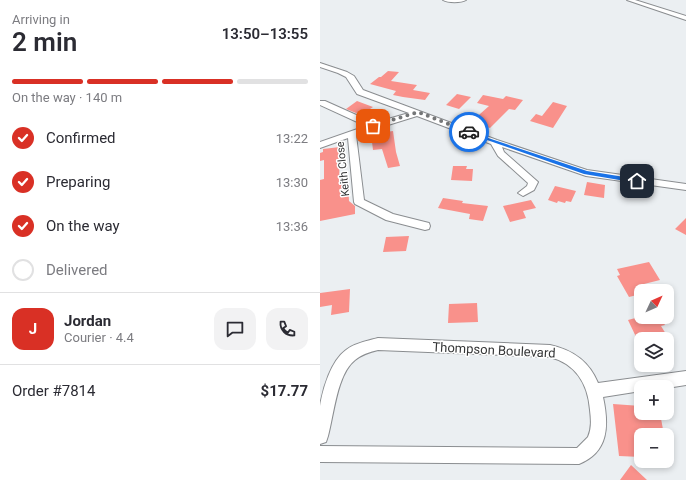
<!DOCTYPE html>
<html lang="en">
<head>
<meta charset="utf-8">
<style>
  :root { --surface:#fff; --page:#f2f2f3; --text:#2b2b33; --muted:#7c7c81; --line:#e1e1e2; --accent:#d93025 }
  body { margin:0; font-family:Roboto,sans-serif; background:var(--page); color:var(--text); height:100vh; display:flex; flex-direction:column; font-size:15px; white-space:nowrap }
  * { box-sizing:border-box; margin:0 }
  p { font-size:13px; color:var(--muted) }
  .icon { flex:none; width:22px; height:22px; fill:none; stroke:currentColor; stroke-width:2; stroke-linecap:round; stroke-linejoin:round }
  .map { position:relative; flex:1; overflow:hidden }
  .panel { display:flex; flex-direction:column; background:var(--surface); width:320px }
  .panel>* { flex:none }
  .needle { width:26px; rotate:46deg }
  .fabs { position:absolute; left:314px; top:284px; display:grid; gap:8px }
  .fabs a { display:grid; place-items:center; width:40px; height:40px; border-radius:8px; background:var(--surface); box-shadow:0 2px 6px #0003; font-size:20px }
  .pin { position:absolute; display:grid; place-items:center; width:34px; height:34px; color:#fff; margin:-17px; border-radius:8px; box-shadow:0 2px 6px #0006 }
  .courier { position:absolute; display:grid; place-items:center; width:40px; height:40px; margin:-20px; border:3px solid #1a73e8; border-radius:50%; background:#fff; color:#222; box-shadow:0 1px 5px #0007 }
  .head em { font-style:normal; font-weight:600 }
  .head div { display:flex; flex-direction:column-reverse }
  .head { display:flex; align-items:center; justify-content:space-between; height:68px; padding:0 12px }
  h1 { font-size:26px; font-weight:600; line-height:30px }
  .bar { display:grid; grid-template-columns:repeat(4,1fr); gap:6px 4px; align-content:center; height:48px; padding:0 12px }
  .bar i { height:5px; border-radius:3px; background:var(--line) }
  .bar .selected { background:var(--accent) }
  .bar p { grid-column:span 4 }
  .line { display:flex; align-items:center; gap:10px; padding:0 12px; border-top:1px solid var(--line) }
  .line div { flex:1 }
  .round { display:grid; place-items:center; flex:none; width:42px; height:42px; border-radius:12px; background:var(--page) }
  ol { padding:0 12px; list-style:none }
  li { display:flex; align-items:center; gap:12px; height:44px }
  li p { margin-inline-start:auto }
  li .icon { padding:4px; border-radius:50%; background:var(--accent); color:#fff; stroke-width:4 }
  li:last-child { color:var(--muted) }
  li i { width:22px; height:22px; border:2px solid var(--line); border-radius:50% }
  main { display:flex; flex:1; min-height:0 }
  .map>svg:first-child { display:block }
  .building { fill:#f9918b }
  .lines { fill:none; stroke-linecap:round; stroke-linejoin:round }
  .minor-casing { stroke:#8a8d90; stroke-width:2 }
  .minor { fill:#fff; fill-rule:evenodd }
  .route { fill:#1a73e8 }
  .done { stroke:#757778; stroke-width:4; stroke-dasharray:0 7.2 }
  .labels { text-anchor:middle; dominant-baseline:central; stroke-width:3; stroke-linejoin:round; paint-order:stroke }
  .street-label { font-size:11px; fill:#353637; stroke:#fff }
  .near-street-label { font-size:13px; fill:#353637; stroke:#fff }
</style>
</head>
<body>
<main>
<section class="panel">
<div class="head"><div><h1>2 min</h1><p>Arriving in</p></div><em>13:50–13:55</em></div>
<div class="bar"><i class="selected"></i><i class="selected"></i><i class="selected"></i><i></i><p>On the way · 140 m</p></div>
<ol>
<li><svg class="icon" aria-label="check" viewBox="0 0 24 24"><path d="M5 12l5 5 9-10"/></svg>Confirmed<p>13:22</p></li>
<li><svg class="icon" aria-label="check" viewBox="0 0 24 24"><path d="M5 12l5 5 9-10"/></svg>Preparing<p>13:30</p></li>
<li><svg class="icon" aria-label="check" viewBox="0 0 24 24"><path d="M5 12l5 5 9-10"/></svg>On the way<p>13:36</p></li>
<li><i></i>Delivered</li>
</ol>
<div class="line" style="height:72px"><b class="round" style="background:var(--accent);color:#fff">J</b><div><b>Jordan</b><p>Courier · 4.4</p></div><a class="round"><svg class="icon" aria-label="chat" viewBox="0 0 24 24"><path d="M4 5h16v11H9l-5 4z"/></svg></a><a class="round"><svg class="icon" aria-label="phone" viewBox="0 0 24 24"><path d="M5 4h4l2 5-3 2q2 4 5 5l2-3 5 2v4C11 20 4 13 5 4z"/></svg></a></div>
<div class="line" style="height:52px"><div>Order #7814</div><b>$17.77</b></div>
</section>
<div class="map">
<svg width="366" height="480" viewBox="0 0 366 480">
  <rect width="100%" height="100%" fill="#ebeff2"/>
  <!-- building -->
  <path class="building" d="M 68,71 L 79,72 L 71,81 L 97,85 L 93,90 L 110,93 L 105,100 L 83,97 L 73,95 L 76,91 L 50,84 L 59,77 L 61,77 Z
    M 137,94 L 151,97 L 139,109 L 126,105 Z
    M 163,95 L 183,99 L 186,96 L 203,100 L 195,110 L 189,109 L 170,128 L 151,122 L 169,106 L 157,103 Z
    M 37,101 L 53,107 L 41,115 L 26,109 Z
    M 233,102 L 247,106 L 233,128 L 210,121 L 216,114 L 222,116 Z
    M 73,131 L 76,152 L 80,166 L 68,168 L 62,149 L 53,150 L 51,134 Z
    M 20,147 L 19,185 L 28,183 L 29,201 L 35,206 L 35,214 L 0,221 L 0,180 L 4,179 L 4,160 L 0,161 L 0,153 L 3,152 L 3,149 Z
    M 133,166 L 147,166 L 146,169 L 153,169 L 152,181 L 131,180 Z
    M 267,182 L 285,185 L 284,198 L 264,195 Z
    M 235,186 L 256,191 L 251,202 L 246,201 L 245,203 L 238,201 L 237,203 L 228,200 Z
    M 123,198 L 143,201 L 142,203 L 168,206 L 163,221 L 149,219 L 150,214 L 118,208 Z
    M 211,200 L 216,208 L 203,211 L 206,218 L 190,222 L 183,206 Z
    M 366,218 L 366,235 L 355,229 Z
    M 89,236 L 86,251 L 63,252 L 66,237 Z
    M 329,262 L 340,280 L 320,285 L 321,294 L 309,297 L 297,276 L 300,275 L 297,269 Z
    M 30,289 L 29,312 L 11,315 L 12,305 L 0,307 L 0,293 Z
    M 157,303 L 158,322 L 128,323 L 129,304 Z
    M 319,317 L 340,317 L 345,325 L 341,326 L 346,334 L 339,336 L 340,339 L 317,339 L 308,320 Z
    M 293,404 L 321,406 L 321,413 L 340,413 L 344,435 L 321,435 L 321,457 L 299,456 Z
    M 311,465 L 327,480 L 300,480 Z"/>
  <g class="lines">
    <defs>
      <path id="minor" d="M 123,0 L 146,0 C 141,3 128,3 123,0 Z
        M 307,0 L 315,0 L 366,16 L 366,20 Z
        M 0,63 L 27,72 L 34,76 L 43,90 L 177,140 L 267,170 L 366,184 L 366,190 L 266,176 L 182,147 L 184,152 L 218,182 L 214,190 L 203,196 L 198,193 L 207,186 L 208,183 L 178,156 L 171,144 L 97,116 L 36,135 L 44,200 L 73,214 L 109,223 L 110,226 L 109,229 L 105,230 L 66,220 L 35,204 L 34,202 L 28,138 L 0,148 L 0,142 L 46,126 L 0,105 L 0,101 L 5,101 L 54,123 L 89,113 L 37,94 L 26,77 L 18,73 L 0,67 Z
        M 58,338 L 230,345 C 253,350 269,361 278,383 L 366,371 L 366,385 L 347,388 L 321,387 L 321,391 L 283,397 C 289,425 289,452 259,464 L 0,462 L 0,446 L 257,448 L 268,437 C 272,428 271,419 270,410 C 268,384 256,364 230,357 L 58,350 C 50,352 42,354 35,360 C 17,374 14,414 8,436 L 6,442 L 0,444 C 0,432 0,418 0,406 C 3,388 11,361 26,350 C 35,343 47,341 58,338 Z"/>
    </defs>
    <!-- minor casing -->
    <use href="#minor" class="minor-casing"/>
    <!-- minor -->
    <use href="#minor" class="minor"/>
  </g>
  <!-- route -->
  <path class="route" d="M 147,131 L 267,171 L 317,179 L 320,181 L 317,183 L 264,174 L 147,133 Z"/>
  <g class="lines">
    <!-- done -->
    <path class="done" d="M 53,126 L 98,112 L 149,132"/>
  </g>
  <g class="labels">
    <!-- street labels -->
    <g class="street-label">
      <text transform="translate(23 169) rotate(-96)">Keith Close</text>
    </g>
    <!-- near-street labels -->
    <g class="near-street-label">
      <text transform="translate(174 350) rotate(3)">Thompson Boulevard</text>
    </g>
  </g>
</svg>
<div class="fabs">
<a><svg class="needle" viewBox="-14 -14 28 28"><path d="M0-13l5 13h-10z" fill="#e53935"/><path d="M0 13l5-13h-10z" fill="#7c7c81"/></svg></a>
<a><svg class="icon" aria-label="layers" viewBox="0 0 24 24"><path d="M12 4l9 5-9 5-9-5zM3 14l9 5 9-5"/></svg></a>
<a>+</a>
<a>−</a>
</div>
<div class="pin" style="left:53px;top:126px;background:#ea580c"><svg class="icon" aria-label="bag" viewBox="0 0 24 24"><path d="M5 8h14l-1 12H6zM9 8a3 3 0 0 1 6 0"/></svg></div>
<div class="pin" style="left:317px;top:181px;background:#1f2937"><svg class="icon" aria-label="home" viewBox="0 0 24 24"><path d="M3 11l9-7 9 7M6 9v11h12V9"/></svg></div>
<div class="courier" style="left:149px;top:132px"><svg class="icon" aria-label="car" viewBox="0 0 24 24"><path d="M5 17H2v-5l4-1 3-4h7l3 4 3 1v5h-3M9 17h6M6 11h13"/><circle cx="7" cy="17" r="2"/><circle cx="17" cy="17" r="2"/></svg></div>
</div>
</main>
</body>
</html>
